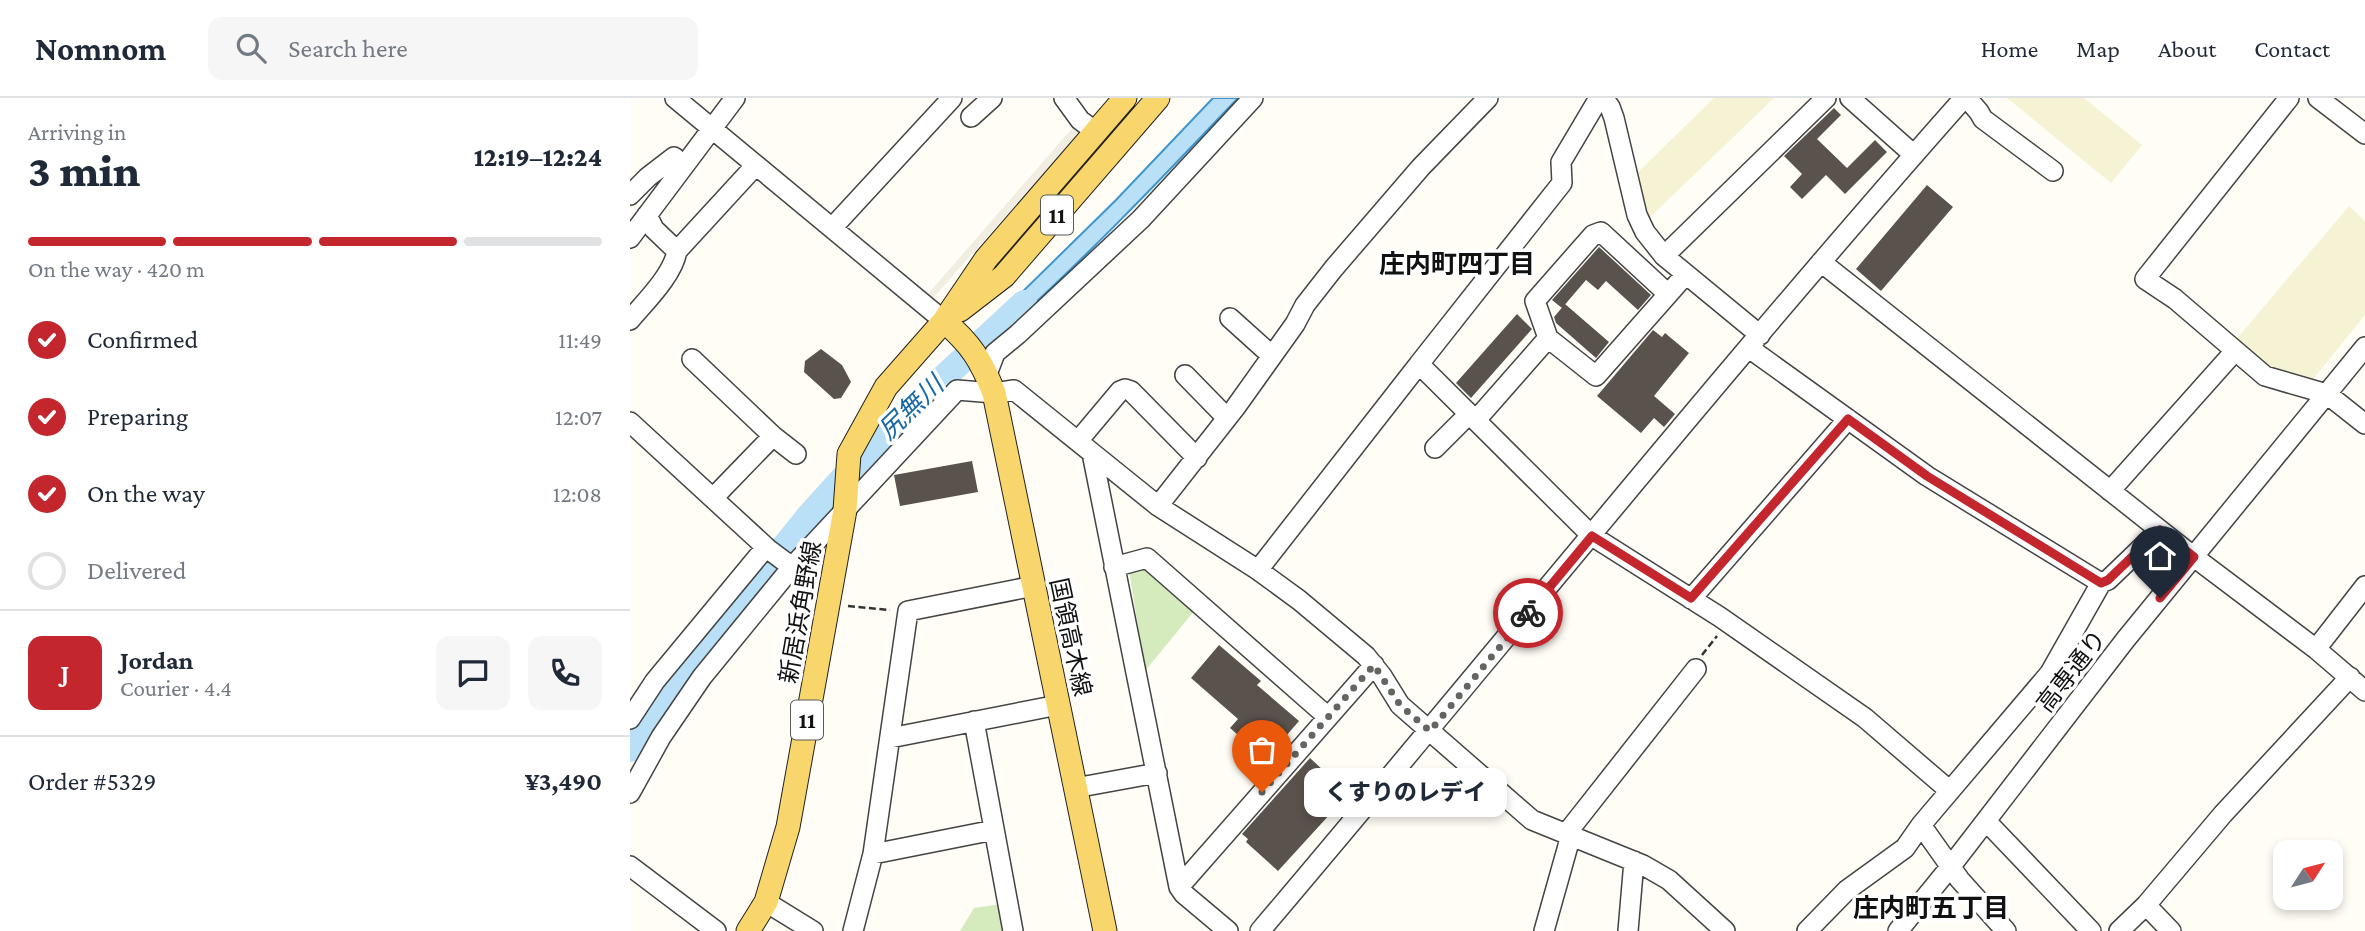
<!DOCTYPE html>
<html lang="en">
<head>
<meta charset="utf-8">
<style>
  :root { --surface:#fff; --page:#f6f6f7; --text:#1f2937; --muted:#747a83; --line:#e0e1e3; --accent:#c4262e }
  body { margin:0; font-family:"Crimson Pro","Noto Sans JP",serif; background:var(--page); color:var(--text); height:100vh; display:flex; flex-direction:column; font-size:26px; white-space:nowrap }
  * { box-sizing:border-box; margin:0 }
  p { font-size:23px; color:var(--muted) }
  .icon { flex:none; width:38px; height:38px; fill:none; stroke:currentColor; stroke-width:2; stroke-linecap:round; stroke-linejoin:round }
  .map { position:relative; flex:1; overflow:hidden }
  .panel { display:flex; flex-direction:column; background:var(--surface); width:630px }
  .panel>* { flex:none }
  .needle { width:46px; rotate:54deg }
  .tools { position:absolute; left:1643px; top:742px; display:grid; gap:14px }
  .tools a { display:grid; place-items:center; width:70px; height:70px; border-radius:14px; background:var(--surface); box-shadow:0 4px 10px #0003; font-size:35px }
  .pin { position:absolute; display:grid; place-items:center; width:60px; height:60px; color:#fff; margin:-72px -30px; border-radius:50% 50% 50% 0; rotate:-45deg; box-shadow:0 0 7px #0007 }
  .pin .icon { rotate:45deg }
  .courier { position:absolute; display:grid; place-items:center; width:70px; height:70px; margin:-35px; border:5px solid #c4262e; border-radius:50%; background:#fff; color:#222; box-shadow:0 2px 9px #0007 }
  .bubble { position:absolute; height:49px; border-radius:14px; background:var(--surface); box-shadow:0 4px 10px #0003; font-size:23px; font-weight:800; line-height:49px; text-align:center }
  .overview em { font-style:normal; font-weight:800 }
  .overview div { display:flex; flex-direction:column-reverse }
  .overview { display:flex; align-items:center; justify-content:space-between; height:119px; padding:0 28px }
  h1 { font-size:46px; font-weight:800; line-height:52px }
  .bar { display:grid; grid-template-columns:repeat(4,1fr); gap:10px 7px; align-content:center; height:84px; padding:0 28px }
  .bar i { height:9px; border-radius:5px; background:var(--line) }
  .bar .on { background:var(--accent) }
  .bar p { grid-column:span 4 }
  .line { display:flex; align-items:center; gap:18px; padding:0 28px; border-top:2px solid var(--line) }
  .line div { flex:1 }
  .round { display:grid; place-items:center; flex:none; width:74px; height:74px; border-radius:14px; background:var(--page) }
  ol { padding:0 28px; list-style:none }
  li { display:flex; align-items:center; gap:21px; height:77px }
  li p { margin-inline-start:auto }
  li .icon { padding:7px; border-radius:50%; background:var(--accent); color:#fff; stroke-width:4 }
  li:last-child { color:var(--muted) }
  li i { width:38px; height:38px; border:4px solid var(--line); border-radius:50% }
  header { display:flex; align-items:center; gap:42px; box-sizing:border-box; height:98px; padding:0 35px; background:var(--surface); border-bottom:2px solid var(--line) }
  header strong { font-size:33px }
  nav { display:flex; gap:38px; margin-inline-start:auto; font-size:24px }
  .search { width:490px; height:63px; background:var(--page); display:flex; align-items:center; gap:18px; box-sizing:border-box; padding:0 24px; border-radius:14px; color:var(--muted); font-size:26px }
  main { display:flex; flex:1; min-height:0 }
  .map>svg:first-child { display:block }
  .farmland { fill:#f6f3d4 }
  .green { fill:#d5ebbd }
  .plaza { fill:#f1ede2 }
  .water { fill:#b9e0f7; stroke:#3f96cf; stroke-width:2 }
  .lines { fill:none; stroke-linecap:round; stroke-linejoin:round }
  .river { stroke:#b9e0f7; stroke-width:26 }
  .building { fill:#5a524d }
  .minor-casing { stroke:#444; stroke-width:22 }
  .major-casing { stroke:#222; stroke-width:25 }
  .path { stroke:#333; stroke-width:2.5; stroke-dasharray:7 3.5; stroke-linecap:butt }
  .minor { stroke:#fff; stroke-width:19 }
  .major { stroke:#f9d66b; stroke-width:23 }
  .done { stroke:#646461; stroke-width:7; stroke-dasharray:0 12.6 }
  .route { stroke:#c4262e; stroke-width:9 }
  .labels { text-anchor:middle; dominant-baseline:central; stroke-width:7; stroke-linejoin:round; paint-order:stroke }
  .shield { fill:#fff; stroke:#585858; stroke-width:2 }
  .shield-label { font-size:23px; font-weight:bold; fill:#111 }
  .street-label { font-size:24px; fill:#111; stroke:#fff }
  .neighbourhood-label { font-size:26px; font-weight:bold; fill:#111; stroke:#fff }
  .water-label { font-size:26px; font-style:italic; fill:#1768a6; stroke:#fff }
</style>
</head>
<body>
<header>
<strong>Nomnom</strong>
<div class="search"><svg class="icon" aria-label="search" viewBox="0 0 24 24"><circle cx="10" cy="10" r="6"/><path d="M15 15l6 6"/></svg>Search here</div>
<nav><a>Home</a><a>Map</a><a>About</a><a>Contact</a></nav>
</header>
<main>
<section class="panel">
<div class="overview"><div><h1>3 min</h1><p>Arriving in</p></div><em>12:19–12:24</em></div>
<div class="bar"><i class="on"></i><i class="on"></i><i class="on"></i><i></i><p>On the way · 420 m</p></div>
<ol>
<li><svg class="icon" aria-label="check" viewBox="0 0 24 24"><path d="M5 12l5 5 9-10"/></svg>Confirmed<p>11:49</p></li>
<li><svg class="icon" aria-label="check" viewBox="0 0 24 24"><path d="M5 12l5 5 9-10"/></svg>Preparing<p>12:07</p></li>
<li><svg class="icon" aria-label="check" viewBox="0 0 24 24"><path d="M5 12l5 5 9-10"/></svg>On the way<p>12:08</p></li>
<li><i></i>Delivered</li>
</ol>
<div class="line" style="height:126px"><b class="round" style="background:var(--accent);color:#fff">J</b><div><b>Jordan</b><p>Courier · 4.4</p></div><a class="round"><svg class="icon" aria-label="chat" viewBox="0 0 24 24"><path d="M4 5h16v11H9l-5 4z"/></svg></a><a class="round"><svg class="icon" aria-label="phone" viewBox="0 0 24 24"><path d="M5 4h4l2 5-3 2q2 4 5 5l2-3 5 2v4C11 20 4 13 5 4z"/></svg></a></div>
<div class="line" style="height:91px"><div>Order #5329</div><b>¥3,490</b></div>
</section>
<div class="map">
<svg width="1735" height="833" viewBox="0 0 1735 833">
  <rect width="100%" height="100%" fill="#fffdf5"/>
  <!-- farmland -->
  <path class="farmland" d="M 1084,0 L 1144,0 L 1015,124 L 1003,79 Z
    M 1377,0 L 1454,0 L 1512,47 L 1481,85 Z
    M 1719,108 L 1735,123 L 1735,217 L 1679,286 L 1633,272 L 1604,244 Z"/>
  <!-- green -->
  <path class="green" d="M 512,466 L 565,512 L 515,573 L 499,472 Z
    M 371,806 L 376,833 L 330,833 L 344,810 Z"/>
  <!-- plaza -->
  <path class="plaza" d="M 446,26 L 449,29 L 448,36 L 304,199 L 297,197 Z"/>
  <!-- water -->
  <path class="water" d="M 583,0 L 608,0 C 530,82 453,163 369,238 L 368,220 L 380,206 L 485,103 Z"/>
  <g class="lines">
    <!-- river -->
    <path class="river" d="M 0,651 L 62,564 L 179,418 L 257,332 L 394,205"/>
  </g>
  <!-- building -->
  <path class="building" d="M 1204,10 L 1211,17 L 1187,41 L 1217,70 L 1245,42 L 1257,54 L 1215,96 L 1196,77 L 1172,101 L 1160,89 L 1172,76 L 1154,58 Z
    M 1297,87 L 1323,109 L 1251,193 L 1226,171 Z
    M 969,149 L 1021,197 L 1008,212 L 976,183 L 968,192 L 956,182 L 932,210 L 922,202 Z
    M 935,206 L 979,244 L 966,260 L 926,225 L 924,219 Z
    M 887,216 L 902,231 L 841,300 L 826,285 Z
    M 1023,232 L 1032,239 L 1035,235 L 1059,255 L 1024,298 L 1045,316 L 1034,329 L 1024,320 L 1011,335 L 967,298 Z
    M 191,251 L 212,267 L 221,284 L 211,300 L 204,301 L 174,274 L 175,263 Z
    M 342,363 L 348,394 L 270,408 L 264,377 Z
    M 589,547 L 631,583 L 627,587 L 669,623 L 636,661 L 600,630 L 608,621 L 561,580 Z
    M 680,660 L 708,686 L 712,681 L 723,691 L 648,773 L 616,744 L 618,741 L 612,736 Z"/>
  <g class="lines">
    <defs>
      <path id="minor" d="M 45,0 L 314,223
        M 434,0 L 450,22 L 466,34
        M 969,0 L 931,64 L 932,85 L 789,266 L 962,438 L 1090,519 L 1235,620 L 1320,693
        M 973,0 L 980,9 L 984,20 L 1007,117 L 1015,134 L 1034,158 L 1130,237
        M 1220,0 L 1284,57
        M 1337,0 L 1349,14 L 1353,21 L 1423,73
        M 1659,0 L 1515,181 L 1545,201 L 1635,278 L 1697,296 L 1735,326
        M 1688,0 L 1735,36
        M 341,19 L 362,0
        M 0,97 L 18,79 L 44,59 L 54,68
        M 17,117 L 24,131 L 47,153 L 126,67
        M 202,130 L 322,0
        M 0,140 L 105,0
        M 1034,158 L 1196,0
        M 1191,164 L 1564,459 L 1686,551 L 1735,593
        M 600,220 L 641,257
        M 0,222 C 15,204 43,177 47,153
        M 918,240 L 905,203 L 963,137 L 971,134 L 1038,196
        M 1119,250 L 1297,378 L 1471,485
        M 62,261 L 143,338 L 166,356
        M 357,276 L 365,255 L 388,236 L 511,121 L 623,0
        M 555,277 L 597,320
        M 846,322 L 918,240 L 966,278 L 1056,176
        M 0,324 L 138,451 L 162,469
        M 448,343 L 490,293 L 495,291 L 501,293 L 567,360
        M 805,350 L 839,316
        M 462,355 L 549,789 L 554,796 L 598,833
        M 1480,393 L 1605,253
        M 83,400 L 143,338
        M 528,408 L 605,310 L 665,226 L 675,207 L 704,170 L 791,69 L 858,0
        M 484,469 L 517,460 L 698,619
        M 628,472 L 789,266
        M 1061,501 L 1218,321
        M 1686,551 L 1735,488
        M 0,621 L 25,583 L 136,449
        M 344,623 L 383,833
        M 260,640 L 428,607
        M 445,690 L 527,675
        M 0,695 L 31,639 L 72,579 L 162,469 L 327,292 L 364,295 L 384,292 L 528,408 L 628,472 L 669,502 L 736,558 L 752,578 L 770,607 L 902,722 L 1013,767 L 1039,782 L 1095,833
        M 1356,723 L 1461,833
        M 936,736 L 1066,571
        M 243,756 L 364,732
        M 0,768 L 86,833
        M 549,789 L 744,567
        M 136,804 L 183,833
        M 1516,807 L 1541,833
        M 223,833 L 243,756 L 278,513 L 404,488
        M 630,833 C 865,556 1093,272 1334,0
        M 914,833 L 941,737
        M 998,833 L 1004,763
        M 1177,833 L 1217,792 L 1275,750 L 1291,727
        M 1268,833 L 1321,768 L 1496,541 L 1735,249
        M 1376,833 L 1330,782 L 1291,727 L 1420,575 L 1471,485 L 1478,482 L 1530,432
        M 1489,833 L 1516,807 L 1593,716 L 1720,579"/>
      <path id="major" d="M 330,212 L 374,178 L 528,0
        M 314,223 C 341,246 351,262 364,295 L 475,833
        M 118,833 L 136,804 L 158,729 L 215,412 L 219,356 L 256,289 L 314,223 L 356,161 L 495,0"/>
    </defs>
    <!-- minor casing -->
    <use href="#minor" class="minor-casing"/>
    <!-- major casing -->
    <use href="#major" class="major-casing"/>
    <!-- path -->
    <path class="path" d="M 218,508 L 260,512
      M 1072,557 L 1087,538"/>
    <!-- minor -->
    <use href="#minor" class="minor"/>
    <!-- major -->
    <use href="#major" class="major"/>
  </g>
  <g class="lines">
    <!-- done -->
    <path class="done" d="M 632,694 L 744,567 L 770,607 L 800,633 L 898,515"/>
    <!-- route -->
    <path class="route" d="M 898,515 L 962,438 L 1061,500 L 1218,321 L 1297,378 L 1471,485 L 1478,482 L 1530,432 L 1564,459 L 1530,500"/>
  </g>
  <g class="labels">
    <!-- shield labels -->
    <g class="shield">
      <rect x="411" y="97.5" width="32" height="39" rx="5"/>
      <rect x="161" y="602.5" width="32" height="39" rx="5"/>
    </g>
    <g class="shield-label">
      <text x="427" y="117">11</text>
      <text x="177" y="622">11</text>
    </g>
    <!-- street labels -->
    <g class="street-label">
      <text transform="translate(170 514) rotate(-80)">新居浜角野線</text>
      <text transform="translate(441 539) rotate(78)">国領高木線</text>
      <text transform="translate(1441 573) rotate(-52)">高専通り</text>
    </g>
    <!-- neighbourhood labels -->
    <g class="neighbourhood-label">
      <text x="827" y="166">庄内町四丁目</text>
      <text x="1301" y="810">庄内町五丁目</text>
    </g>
    <!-- water labels -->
    <g class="water-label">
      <text transform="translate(281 310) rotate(-44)">尻無川</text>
    </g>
  </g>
</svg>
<div class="tools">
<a><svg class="needle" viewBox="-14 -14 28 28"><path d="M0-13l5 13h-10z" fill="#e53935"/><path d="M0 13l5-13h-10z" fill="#747a83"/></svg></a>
</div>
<div class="pin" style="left:632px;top:694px;background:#ea580c"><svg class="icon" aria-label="bag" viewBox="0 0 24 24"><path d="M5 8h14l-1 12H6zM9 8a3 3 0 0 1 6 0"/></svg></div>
<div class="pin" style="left:1530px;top:500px;background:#1f2937"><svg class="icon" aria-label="home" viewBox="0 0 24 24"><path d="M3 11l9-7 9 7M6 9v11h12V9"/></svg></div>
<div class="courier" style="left:898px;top:515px"><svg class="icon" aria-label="bike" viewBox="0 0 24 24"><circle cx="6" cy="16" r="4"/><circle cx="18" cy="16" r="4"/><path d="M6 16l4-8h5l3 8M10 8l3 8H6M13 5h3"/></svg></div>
<div class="bubble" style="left:674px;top:670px;width:203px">くすりのレデイ</div>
</div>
</main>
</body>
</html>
